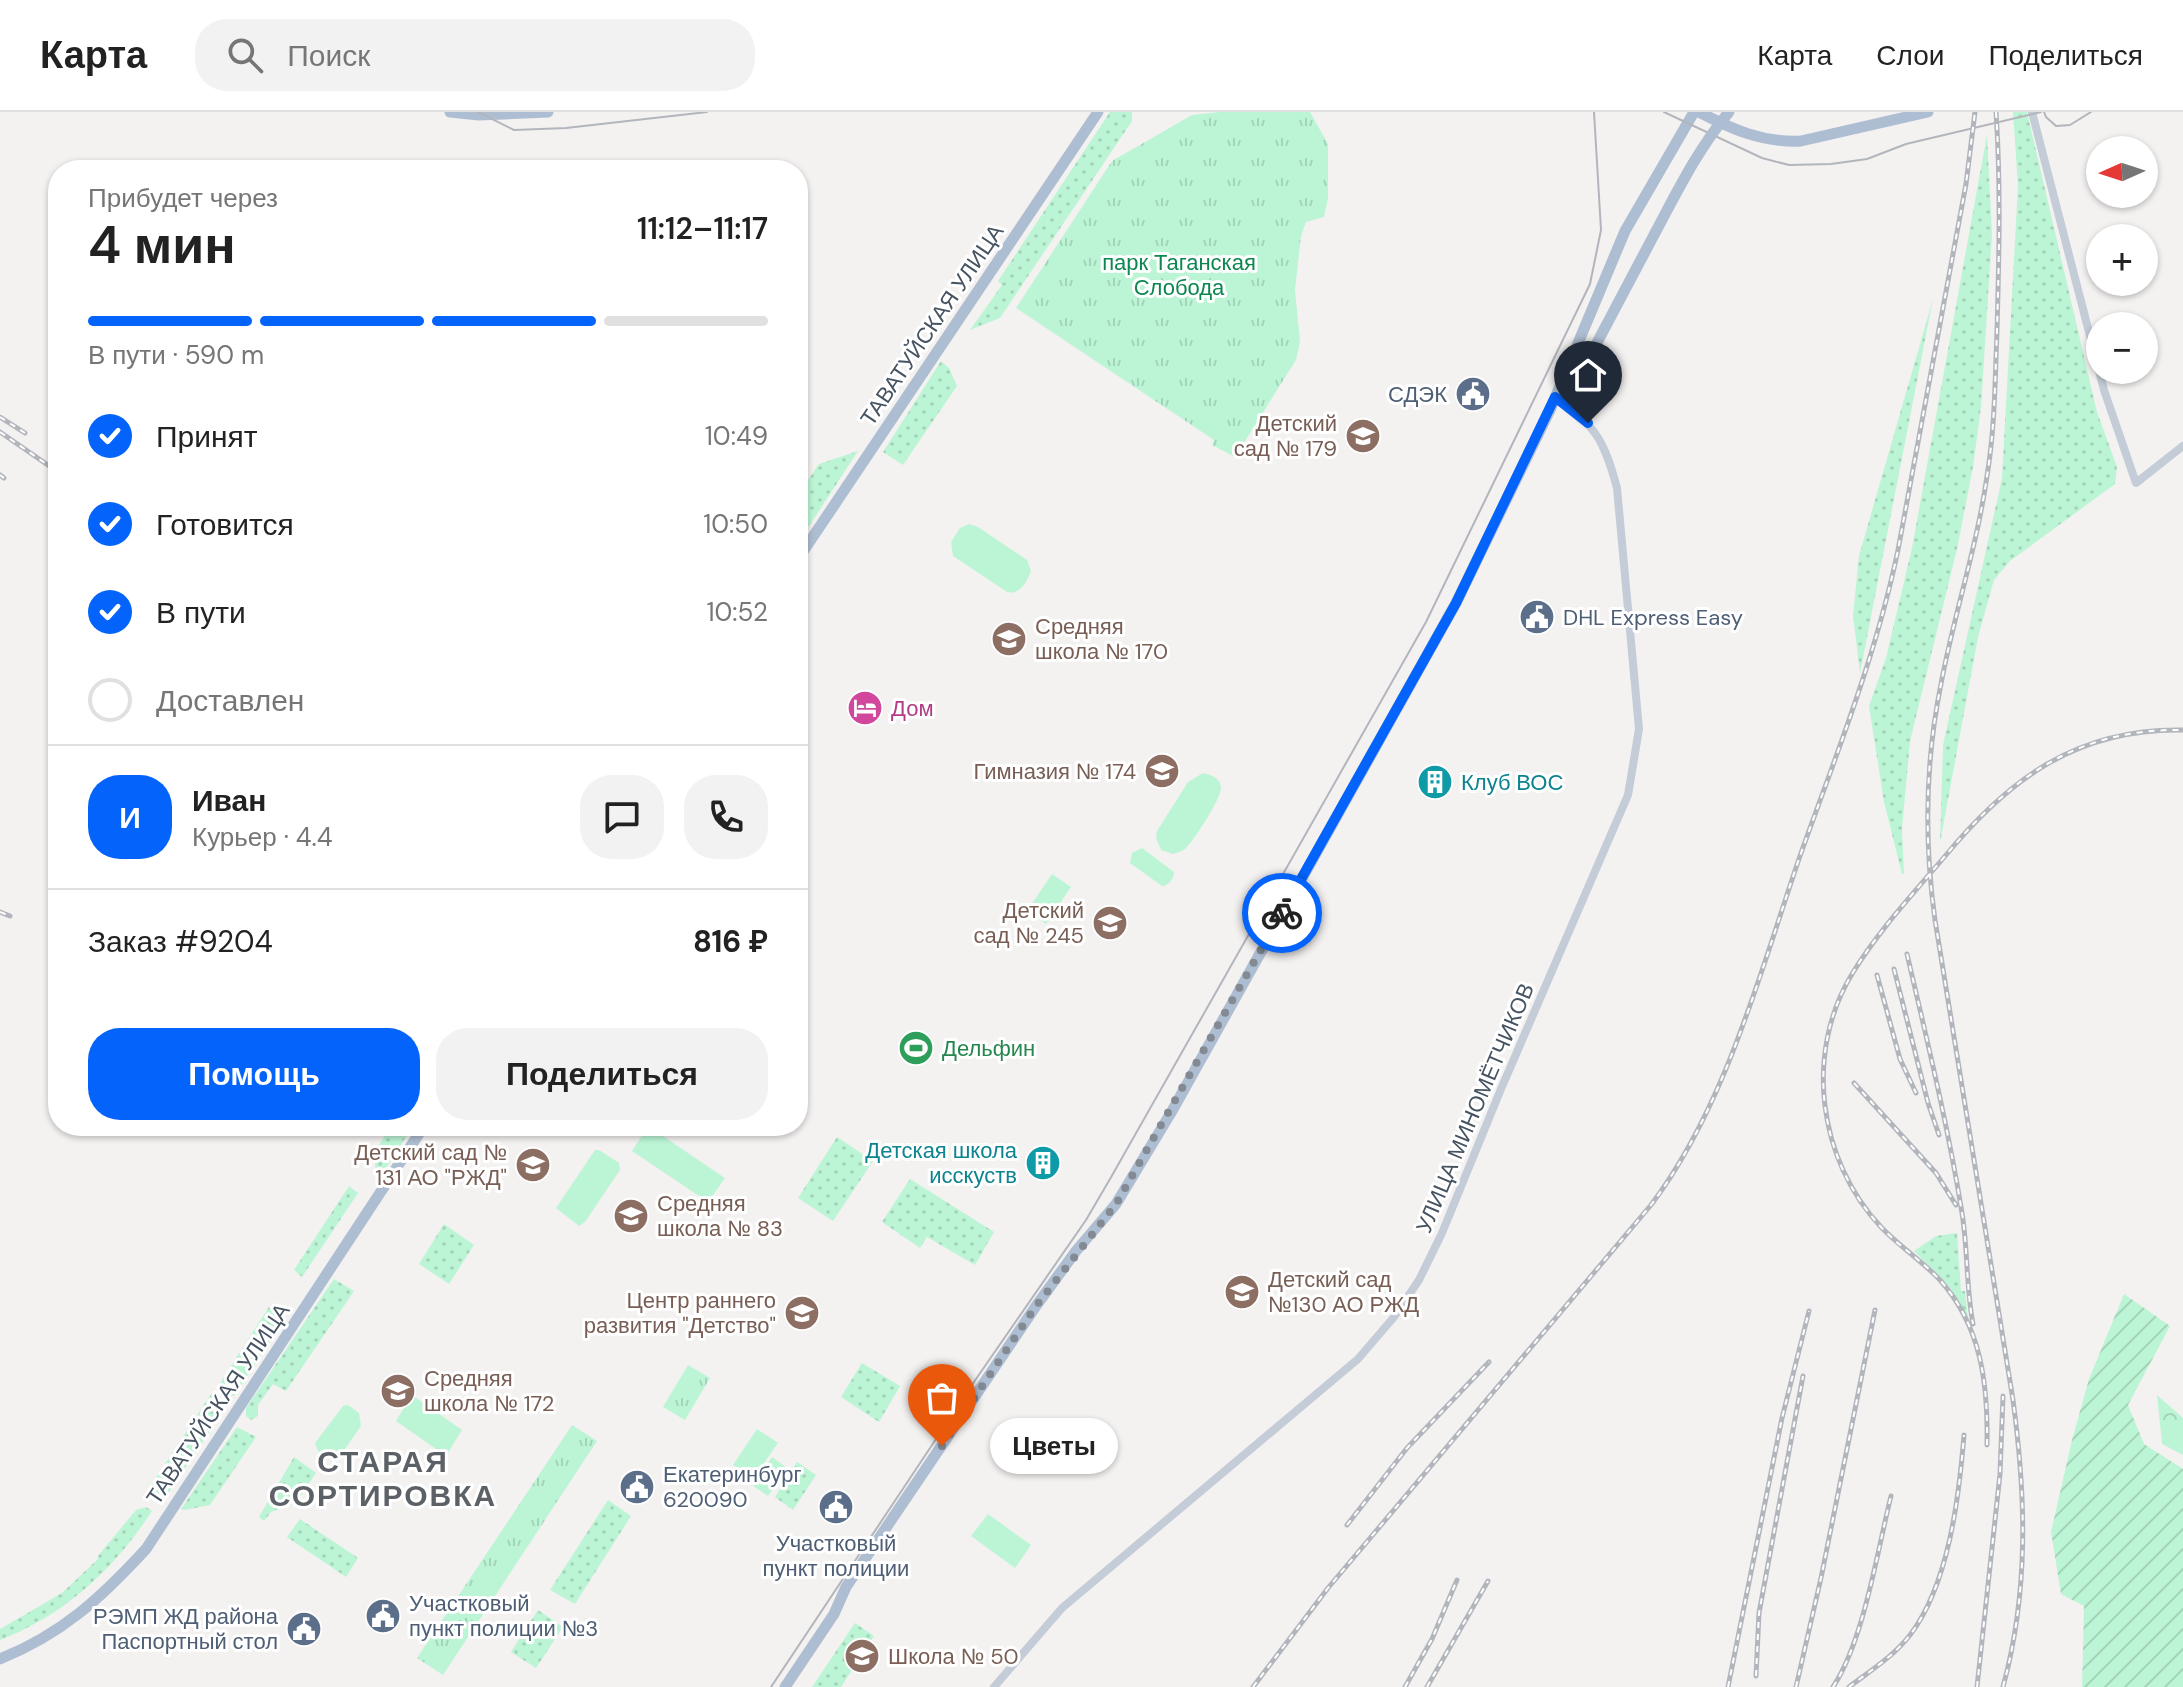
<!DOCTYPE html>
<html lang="ru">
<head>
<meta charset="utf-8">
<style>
  :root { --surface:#fff; --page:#f2f2f2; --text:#222; --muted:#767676; --line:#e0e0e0; --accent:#0463fa }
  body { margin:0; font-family:"DM Sans",sans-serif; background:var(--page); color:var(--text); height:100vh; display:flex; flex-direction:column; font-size:30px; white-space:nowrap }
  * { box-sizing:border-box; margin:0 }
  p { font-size:26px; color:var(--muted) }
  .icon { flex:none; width:44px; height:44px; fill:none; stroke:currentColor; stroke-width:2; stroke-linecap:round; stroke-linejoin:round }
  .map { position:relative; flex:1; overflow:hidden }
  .sheet { position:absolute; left:48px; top:48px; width:760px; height:976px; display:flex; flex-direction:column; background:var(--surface); border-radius:32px; box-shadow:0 2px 6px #0004 }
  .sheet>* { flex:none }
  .needle { width:52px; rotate:267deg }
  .buttons { position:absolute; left:2086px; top:24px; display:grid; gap:16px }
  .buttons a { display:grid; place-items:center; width:72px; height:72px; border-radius:50%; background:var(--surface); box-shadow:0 2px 6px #0004; font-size:40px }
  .pin { position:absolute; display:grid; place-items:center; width:68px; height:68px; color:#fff; margin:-82px -34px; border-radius:50% 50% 50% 0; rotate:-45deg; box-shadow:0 0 8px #0007 }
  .pin .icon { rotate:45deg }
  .courier { position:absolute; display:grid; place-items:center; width:80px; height:80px; margin:-40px; border:6px solid #0463fa; border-radius:50%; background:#fff; color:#222; box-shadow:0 2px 10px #0007 }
  .bubble { position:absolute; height:56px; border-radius:28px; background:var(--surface); box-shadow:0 2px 6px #0004; font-size:26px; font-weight:600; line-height:56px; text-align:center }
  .overview em { font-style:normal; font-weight:600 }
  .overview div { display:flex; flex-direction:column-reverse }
  .overview { display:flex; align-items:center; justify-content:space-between; height:136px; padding:0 40px }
  h1 { font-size:52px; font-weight:600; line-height:60px }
  .bar { display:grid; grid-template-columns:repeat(4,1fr); gap:12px 8px; align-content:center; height:96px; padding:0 40px }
  .bar i { height:10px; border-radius:6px; background:var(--line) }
  .bar .on { background:var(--accent) }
  .bar p { grid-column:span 4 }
  .line { display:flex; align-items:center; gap:20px; padding:0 40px; border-top:2px solid var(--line) }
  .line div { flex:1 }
  .round { display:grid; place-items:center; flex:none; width:84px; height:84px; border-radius:32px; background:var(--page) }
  ol { padding:0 40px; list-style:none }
  li { display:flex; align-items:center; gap:24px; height:88px }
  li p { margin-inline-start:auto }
  li .icon { padding:8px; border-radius:50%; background:var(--accent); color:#fff; stroke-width:4 }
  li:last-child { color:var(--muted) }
  li i { width:44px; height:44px; border:4px solid var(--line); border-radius:50% }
  .primary-button { display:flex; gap:16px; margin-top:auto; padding:16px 40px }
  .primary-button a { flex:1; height:92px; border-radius:32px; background:var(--accent); color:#fff; font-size:32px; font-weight:600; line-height:92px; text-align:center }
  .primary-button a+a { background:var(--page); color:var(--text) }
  header { display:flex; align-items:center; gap:48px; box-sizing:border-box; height:112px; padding:0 40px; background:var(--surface); border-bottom:2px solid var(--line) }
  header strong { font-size:38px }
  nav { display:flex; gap:44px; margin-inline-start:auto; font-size:28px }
  .search { width:560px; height:72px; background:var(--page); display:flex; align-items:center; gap:20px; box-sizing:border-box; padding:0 28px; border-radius:32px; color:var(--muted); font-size:30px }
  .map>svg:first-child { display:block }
  .grass { fill:url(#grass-dots) }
  .forest { fill:url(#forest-crowns) }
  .park { fill:url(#park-tufts) }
  .garden { fill:url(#garden-furrows) }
  .pitch { fill:#bcf5d5 }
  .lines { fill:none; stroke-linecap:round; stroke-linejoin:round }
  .minor { stroke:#c3ccd7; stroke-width:8 }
  .major { stroke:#aebed2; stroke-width:11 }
  .tram { stroke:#b2b6bc; stroke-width:2 }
  .rail-casing { stroke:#b2b6bc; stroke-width:5 }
  .rail { stroke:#fff; stroke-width:2; stroke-dasharray:6; stroke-linecap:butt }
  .major-bridge { stroke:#aebed2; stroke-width:11 }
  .done { stroke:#838a93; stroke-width:8; stroke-dasharray:0 14.4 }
  .route { stroke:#0463fa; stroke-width:10 }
  .labels { text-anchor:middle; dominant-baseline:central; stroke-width:6; stroke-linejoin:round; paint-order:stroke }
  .park-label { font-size:22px; fill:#0d8750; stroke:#fff }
  .street-label { font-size:22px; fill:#465361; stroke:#fff }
  .service-label { font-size:22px; fill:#4e5e75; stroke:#fff; text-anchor:start }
  .education-label { font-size:22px; fill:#785e54; stroke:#fff; text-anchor:end }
  .hotel-label { font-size:22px; fill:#b23c85; stroke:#fff; text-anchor:start }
  .culture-label { font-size:22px; fill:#0d838f; stroke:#fff; text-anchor:start }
  .leisure-label { font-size:22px; fill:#27864d; stroke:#fff; text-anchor:start }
  .district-label { font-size:30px; font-weight:bold; letter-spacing:2px; fill:#5c6167; stroke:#fff }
</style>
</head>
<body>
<header>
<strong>Карта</strong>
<div class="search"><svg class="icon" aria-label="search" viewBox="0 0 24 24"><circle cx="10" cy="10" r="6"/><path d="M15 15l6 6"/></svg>Поиск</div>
<nav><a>Карта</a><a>Слои</a><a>Поделиться</a></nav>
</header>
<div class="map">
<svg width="2183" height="1575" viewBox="0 0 2183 1575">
  <defs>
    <pattern id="grass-dots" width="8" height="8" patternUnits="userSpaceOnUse" patternTransform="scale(2)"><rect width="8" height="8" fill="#bcf5d5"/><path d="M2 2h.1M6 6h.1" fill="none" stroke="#a3d4b9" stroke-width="1.8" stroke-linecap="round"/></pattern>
    <pattern id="forest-crowns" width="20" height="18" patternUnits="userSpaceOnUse" patternTransform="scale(2)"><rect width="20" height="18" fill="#bcf5d5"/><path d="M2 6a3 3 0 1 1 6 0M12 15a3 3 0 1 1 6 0" fill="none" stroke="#a3d4b9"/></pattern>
    <pattern id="park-tufts" width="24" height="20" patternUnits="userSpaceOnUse" patternTransform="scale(2)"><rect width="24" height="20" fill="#bcf5d5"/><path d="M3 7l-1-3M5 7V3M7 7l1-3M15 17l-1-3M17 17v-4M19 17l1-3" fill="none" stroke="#a3d4b9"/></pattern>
    <pattern id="garden-furrows" width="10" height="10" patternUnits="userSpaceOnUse" patternTransform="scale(2)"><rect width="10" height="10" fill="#bcf5d5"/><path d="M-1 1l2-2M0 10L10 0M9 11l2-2" fill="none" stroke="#a3d4b9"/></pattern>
  </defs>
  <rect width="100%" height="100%" fill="#f4f1f1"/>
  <!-- grass -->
  <path class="grass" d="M 1110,0 L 1132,0 L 1132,9 L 1000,206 L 970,218 L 1002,173 L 998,169 Z
    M 2013,0 L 2027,0 L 2097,300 L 2117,355 L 2115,372 L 2010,449 L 1994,468 L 1978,525 L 1940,731 L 1943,633 L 2002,366 L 2018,74 Z
    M 1987,23 L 1992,122 L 1981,295 L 1973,355 L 1957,437 L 1910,629 L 1902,717 L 1904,762 L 1902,762 L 1884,690 L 1869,594 L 1886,546 L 1912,436 Z
    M 1933,187 L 1860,561 L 1853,503 L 1859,444 Z
    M 941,249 L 949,256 L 957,274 L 903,353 L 883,340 Z
    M 858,339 L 798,431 L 798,383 L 819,352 Z
    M 391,1014 L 413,1014 L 381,1064 L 376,1061 L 374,1041 Z
    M 837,1025 L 873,1049 L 833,1109 L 798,1086 Z
    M 910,1067 L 994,1120 L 975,1153 L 927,1125 L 920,1136 L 882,1110 Z
    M 349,1074 L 358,1081 L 302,1165 L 294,1158 Z
    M 444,1112 L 474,1133 L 449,1172 L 419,1152 Z
    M 1957,1121 L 1961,1179 L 1965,1179 L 1968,1207 L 1950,1175 L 1914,1139 L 1936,1124 Z
    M 334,1167 L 354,1179 L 286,1279 L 273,1272 L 258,1293 L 258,1304 L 251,1308 L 246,1304 L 246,1296 Z
    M 269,1195 L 282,1204 L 274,1223 L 235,1283 L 230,1284 L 217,1276 Z
    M 862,1251 L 900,1274 L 879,1310 L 841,1285 Z
    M 211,1282 L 224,1291 L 224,1298 L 165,1386 L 150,1375 Z
    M 237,1315 L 256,1325 L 210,1393 L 184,1398 L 181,1397 Z
    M 294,1345 L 316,1361 L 296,1391 L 271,1400 L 264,1409 L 259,1405 Z
    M 797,1350 L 816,1363 L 793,1398 L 775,1385 Z
    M 608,1388 L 631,1404 L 575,1492 L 550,1478 Z
    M 146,1395 L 152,1399 C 115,1456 65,1503 0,1528 L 0,1517 L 62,1481 L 98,1447 L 98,1444 L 136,1398 Z
    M 300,1407 L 358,1446 L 346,1465 L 287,1425 Z
    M 538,1498 L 563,1515 L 536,1556 L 511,1540 Z
    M 855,1511 L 874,1524 L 841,1575 L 812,1575 Z"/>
  <!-- forest -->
  <path class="forest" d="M 2157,1283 L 2183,1306 L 2183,1343 L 2162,1332 Z"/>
  <!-- park -->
  <path class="park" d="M 1220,0 L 1310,0 L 1328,32 L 1328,86 L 1324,105 L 1306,110 L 1301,124 L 1295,178 L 1300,229 L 1296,248 L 1235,345 L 1212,333 L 1214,328 L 1016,196 L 1112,49 L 1192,3 Z
    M 688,1253 L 710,1266 L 685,1308 L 663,1295 Z
    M 572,1313 L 597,1329 L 443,1563 L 417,1546 Z
    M 772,1345 L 787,1356 L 768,1384 L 753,1374 Z"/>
  <!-- garden -->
  <path class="garden" d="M 2124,1182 L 2170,1214 L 2128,1293 L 2144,1332 L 2183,1357 L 2183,1575 L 2082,1575 L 2084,1494 L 2061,1482 L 2051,1420 L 2072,1328 L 2089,1267 Z"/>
  <!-- pitch -->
  <path class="pitch" d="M 969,412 L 978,415 L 1027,448 L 1031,459 C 1027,470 1020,483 1007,480 L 953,444 L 951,430 L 960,416 Z
    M 1203,661 C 1211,663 1221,666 1221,676 C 1221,687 1193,730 1185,737 C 1181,740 1178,740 1173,742 L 1161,738 L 1156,726 L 1157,719 L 1188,670 Z
    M 1142,736 L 1174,760 C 1174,767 1169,773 1162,774 L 1130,751 L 1132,741 Z
    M 1052,762 L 1071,775 L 1046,812 L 1027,799 Z
    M 648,1014 L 725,1066 L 708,1090 L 632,1039 Z
    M 595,1038 L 599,1038 L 619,1051 L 620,1058 L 585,1110 L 579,1114 L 556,1096 Z
    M 412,1283 L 462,1318 L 446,1344 L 396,1309 Z
    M 348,1293 L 359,1301 L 361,1314 L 340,1344 L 327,1347 L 319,1341 L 315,1331 L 343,1294 Z
    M 757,1317 L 778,1331 L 753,1367 L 733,1353 Z
    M 988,1402 L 1031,1433 L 1015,1456 L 971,1424 Z"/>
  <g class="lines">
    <!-- minor -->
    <path class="minor" d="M 2032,0 L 2104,278 L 2136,371 L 2183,334
      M 994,1575 L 1062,1496 L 1358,1247 L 1394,1205 L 1419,1168 L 1442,1121 L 1501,977 L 1628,683 L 1639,617 L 1617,376 C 1604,328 1596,314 1555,285"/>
    <!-- major -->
    <path class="major" d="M 450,0 L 479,3 L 548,0
      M 1699,0 C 1732,17 1762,31 1801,29 L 1928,0
      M 1559,282 L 1581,261 L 1655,121
      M 798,447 L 1098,0
      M 0,1547 C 62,1522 101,1486 146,1437 L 424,1014
      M 785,1575 L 834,1502 L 846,1475 L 1036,1194 L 1076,1139 L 1116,1092 L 1172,999 L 1456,491 L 1550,298 L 1625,119 L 1694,0"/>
    <!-- tram -->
    <path class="tram" d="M 478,0 L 514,18 L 566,16 L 707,0
      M 1664,0 L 1762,46 L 1789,53 L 1831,52 L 1867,47 L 1906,32 L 2041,0
      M 2044,0 L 2046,5 L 2056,14 L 2070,13 L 2091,0
      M 771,1575 L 976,1267 L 1086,1108 L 1110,1067 L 1426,510 L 1590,172 L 1601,118 L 1594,0"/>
    <defs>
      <path id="rail" d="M 1996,0 C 2001,74 1999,145 1997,219 C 1995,267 1995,316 1987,364 C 1977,435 1954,502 1941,572 C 1925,651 1924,729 1935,808 L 2013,1288 C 2026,1385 2029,1479 2003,1575
        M 0,305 L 25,321
        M 0,320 L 58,360
        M 0,363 L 4,366
        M 0,800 L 10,804
        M 1907,842 C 1927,928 1948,1014 1962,1101 C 1968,1138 1966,1175 1973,1212
        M 1894,857 L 1928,991 L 1939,1023
        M 1877,863 L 1900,947 L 1916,981
        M 1854,971 L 1936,1061 L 1956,1093
        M 1987,1333 C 1988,1273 1982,1215 1940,1168 C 1922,1149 1899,1134 1881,1115 C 1818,1048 1804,941 1852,862 C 1878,819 1914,781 1946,743 C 2010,666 2078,616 2183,618
        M 1347,1413 L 1407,1336 L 1489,1250
        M 1756,1564 L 1759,1501 L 1803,1264
        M 1253,1575 L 1328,1476 L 1651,1093 C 1726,994 1760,860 1800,744 C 1836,643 1876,544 1898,438 L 1966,72 L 1975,0
        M 1405,1575 L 1432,1527 L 1457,1468
        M 1427,1575 L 1488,1469
        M 1728,1575 L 1782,1306 L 1809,1199
        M 1796,1575 L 1821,1466 L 1875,1198
        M 1833,1575 C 1864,1528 1877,1440 1891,1384
        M 1849,1575 C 1870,1559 1894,1544 1910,1523 C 1949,1472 1959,1385 1964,1323
        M 1977,1575 L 2000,1362 L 2003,1284"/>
    </defs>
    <!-- rail casing -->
    <use href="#rail" class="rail-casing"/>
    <!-- rail -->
    <use href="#rail" class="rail"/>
    <!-- major-bridge -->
    <path class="major-bridge" d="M 1655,121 C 1678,78 1698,37 1729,0"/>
  </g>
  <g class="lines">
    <!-- done -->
    <path class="done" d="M 942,1334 L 1036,1194 L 1116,1092 L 1282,801"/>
    <!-- route -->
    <path class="route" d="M 1282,801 L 1456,491 L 1555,285 L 1588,311"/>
  </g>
  <!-- icons -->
  <defs>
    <symbol id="civic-disc" viewBox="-11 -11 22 22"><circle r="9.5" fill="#5c6f8a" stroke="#fff"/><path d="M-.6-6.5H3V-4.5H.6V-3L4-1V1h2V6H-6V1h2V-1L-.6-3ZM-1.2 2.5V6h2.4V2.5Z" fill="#fff"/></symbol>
    <symbol id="school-disc" viewBox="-11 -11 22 22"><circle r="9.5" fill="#8d6e63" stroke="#fff"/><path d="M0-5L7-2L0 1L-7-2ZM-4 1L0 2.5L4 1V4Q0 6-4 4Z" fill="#fff"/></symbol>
    <symbol id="hotel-disc" viewBox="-11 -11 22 22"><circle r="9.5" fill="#d1479c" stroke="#fff"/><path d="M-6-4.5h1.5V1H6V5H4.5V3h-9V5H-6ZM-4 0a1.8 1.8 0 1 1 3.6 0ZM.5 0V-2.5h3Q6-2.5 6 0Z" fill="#fff"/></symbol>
    <symbol id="building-disc" viewBox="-11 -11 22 22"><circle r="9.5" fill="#0f9aa8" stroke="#fff"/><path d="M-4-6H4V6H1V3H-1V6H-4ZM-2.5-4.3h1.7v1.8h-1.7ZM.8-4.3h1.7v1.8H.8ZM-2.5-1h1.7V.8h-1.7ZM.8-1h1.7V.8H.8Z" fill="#fff"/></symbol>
    <symbol id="stadium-disc" viewBox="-11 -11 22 22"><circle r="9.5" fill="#2e9e5b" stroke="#fff"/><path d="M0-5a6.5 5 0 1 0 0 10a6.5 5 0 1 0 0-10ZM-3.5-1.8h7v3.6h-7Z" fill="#fff"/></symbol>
  </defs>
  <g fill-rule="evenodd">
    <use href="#civic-disc" x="1453" y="262" width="40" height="40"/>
    <use href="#school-disc" x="1343" y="304" width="40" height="40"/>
    <use href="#civic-disc" x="1517" y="485" width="40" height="40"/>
    <use href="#school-disc" x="989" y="507" width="40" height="40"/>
    <use href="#hotel-disc" x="845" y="576" width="40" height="40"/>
    <use href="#school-disc" x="1142" y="639" width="40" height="40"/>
    <use href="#building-disc" x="1415" y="650" width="40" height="40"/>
    <use href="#school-disc" x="1090" y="791" width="40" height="40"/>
    <use href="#stadium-disc" x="896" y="916" width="40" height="40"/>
    <use href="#building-disc" x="1023" y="1031" width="40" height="40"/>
    <use href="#school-disc" x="513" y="1033" width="40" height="40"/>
    <use href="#school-disc" x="611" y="1084" width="40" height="40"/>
    <use href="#school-disc" x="1222" y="1160" width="40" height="40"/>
    <use href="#school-disc" x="782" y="1181" width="40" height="40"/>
    <use href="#school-disc" x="378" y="1259" width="40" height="40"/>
    <use href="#civic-disc" x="617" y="1355" width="40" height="40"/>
    <use href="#civic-disc" x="816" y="1375" width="40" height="40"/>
    <use href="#civic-disc" x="363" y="1484" width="40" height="40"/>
    <use href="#civic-disc" x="284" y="1497" width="40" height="40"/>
    <use href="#school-disc" x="842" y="1524" width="40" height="40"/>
  </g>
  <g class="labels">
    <!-- park labels -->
    <g class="park-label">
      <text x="1179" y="150">парк Таганская<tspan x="1179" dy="25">Слобода</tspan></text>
    </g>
    <!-- street labels -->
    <g class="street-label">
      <text transform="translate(932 213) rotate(-56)">ТАВАТУЙСКАЯ УЛИЦА</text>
      <text transform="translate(1475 996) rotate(-67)">УЛИЦА МИНОМЁТЧИКОВ</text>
      <text transform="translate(218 1292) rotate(-56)">ТАВАТУЙСКАЯ УЛИЦА</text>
    </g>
    <!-- service labels -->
    <g class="service-label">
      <text x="1447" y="282" text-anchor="end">СДЭК</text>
      <text x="1563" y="505">DHL Express Easy</text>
      <text x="663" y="1362">Екатеринбург<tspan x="663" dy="25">620090</tspan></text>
      <text x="836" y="1431" text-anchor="middle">Участковый<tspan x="836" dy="25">пункт полиции</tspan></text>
      <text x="409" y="1491">Участковый<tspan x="409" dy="25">пункт полиции №3</tspan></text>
      <text x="278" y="1504" text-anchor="end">РЭМП ЖД района<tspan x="278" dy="25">Паспортный стол</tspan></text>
    </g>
    <!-- education labels -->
    <g class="education-label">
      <text x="1337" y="311">Детский<tspan x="1337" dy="25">сад № 179</tspan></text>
      <text x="1035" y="514" text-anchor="start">Средняя<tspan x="1035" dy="25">школа № 170</tspan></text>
      <text x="1136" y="659">Гимназия № 174</text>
      <text x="1084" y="798">Детский<tspan x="1084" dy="25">сад № 245</tspan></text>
      <text x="507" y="1040">Детский сад №<tspan x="507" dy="25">131 АО "РЖД"</tspan></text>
      <text x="657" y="1091" text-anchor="start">Средняя<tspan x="657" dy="25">школа № 83</tspan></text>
      <text x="1268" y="1167" text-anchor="start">Детский сад<tspan x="1268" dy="25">№130 АО РЖД</tspan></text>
      <text x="776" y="1188">Центр раннего<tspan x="776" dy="25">развития "Детство"</tspan></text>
      <text x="424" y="1266" text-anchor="start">Средняя<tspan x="424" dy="25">школа № 172</tspan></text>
      <text x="888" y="1544" text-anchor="start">Школа № 50</text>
    </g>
    <!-- hotel labels -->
    <g class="hotel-label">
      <text x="891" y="596">Дом</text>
    </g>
    <!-- culture labels -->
    <g class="culture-label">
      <text x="1461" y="670">Клуб ВОС</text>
      <text x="1017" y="1038" text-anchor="end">Детская школа<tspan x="1017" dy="25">исскуств</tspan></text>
    </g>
    <!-- leisure labels -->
    <g class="leisure-label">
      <text x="942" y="936">Дельфин</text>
    </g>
    <!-- district labels -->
    <g class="district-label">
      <text x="383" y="1349">СТАРАЯ<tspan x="383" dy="34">СОРТИРОВКА</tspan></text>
    </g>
  </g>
</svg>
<div class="buttons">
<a><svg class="needle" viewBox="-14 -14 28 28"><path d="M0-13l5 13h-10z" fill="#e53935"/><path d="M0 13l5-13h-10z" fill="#767676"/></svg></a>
<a>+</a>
<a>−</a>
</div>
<div class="pin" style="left:942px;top:1334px;background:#ea580c"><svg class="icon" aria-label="bag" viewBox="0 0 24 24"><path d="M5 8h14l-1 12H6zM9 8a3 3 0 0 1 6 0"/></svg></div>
<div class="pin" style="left:1588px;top:311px;background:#1f2937"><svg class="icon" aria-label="home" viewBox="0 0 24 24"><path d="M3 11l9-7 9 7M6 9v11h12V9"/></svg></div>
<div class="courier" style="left:1282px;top:801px"><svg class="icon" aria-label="bike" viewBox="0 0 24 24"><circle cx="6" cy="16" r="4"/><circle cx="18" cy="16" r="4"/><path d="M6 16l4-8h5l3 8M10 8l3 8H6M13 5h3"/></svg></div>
<div class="bubble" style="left:990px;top:1306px;width:128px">Цветы</div>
<section class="sheet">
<div class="overview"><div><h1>4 мин</h1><p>Прибудет через</p></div><em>11:12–11:17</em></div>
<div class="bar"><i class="on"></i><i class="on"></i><i class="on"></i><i></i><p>В пути · 590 m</p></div>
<ol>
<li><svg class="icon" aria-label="check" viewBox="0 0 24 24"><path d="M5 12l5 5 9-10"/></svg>Принят<p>10:49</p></li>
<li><svg class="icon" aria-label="check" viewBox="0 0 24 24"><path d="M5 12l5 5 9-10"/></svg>Готовится<p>10:50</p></li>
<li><svg class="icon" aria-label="check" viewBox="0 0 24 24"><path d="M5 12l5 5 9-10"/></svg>В пути<p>10:52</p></li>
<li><i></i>Доставлен</li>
</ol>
<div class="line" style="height:144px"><b class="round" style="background:var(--accent);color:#fff">И</b><div><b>Иван</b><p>Курьер · 4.4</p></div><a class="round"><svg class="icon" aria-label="chat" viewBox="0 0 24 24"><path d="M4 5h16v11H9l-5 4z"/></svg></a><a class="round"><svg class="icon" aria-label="phone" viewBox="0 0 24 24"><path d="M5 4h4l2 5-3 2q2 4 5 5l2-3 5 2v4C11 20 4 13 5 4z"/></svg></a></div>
<div class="line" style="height:104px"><div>Заказ #9204</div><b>816 ₽</b></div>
<div class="primary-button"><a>Помощь</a><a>Поделиться</a></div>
</section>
</div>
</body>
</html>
